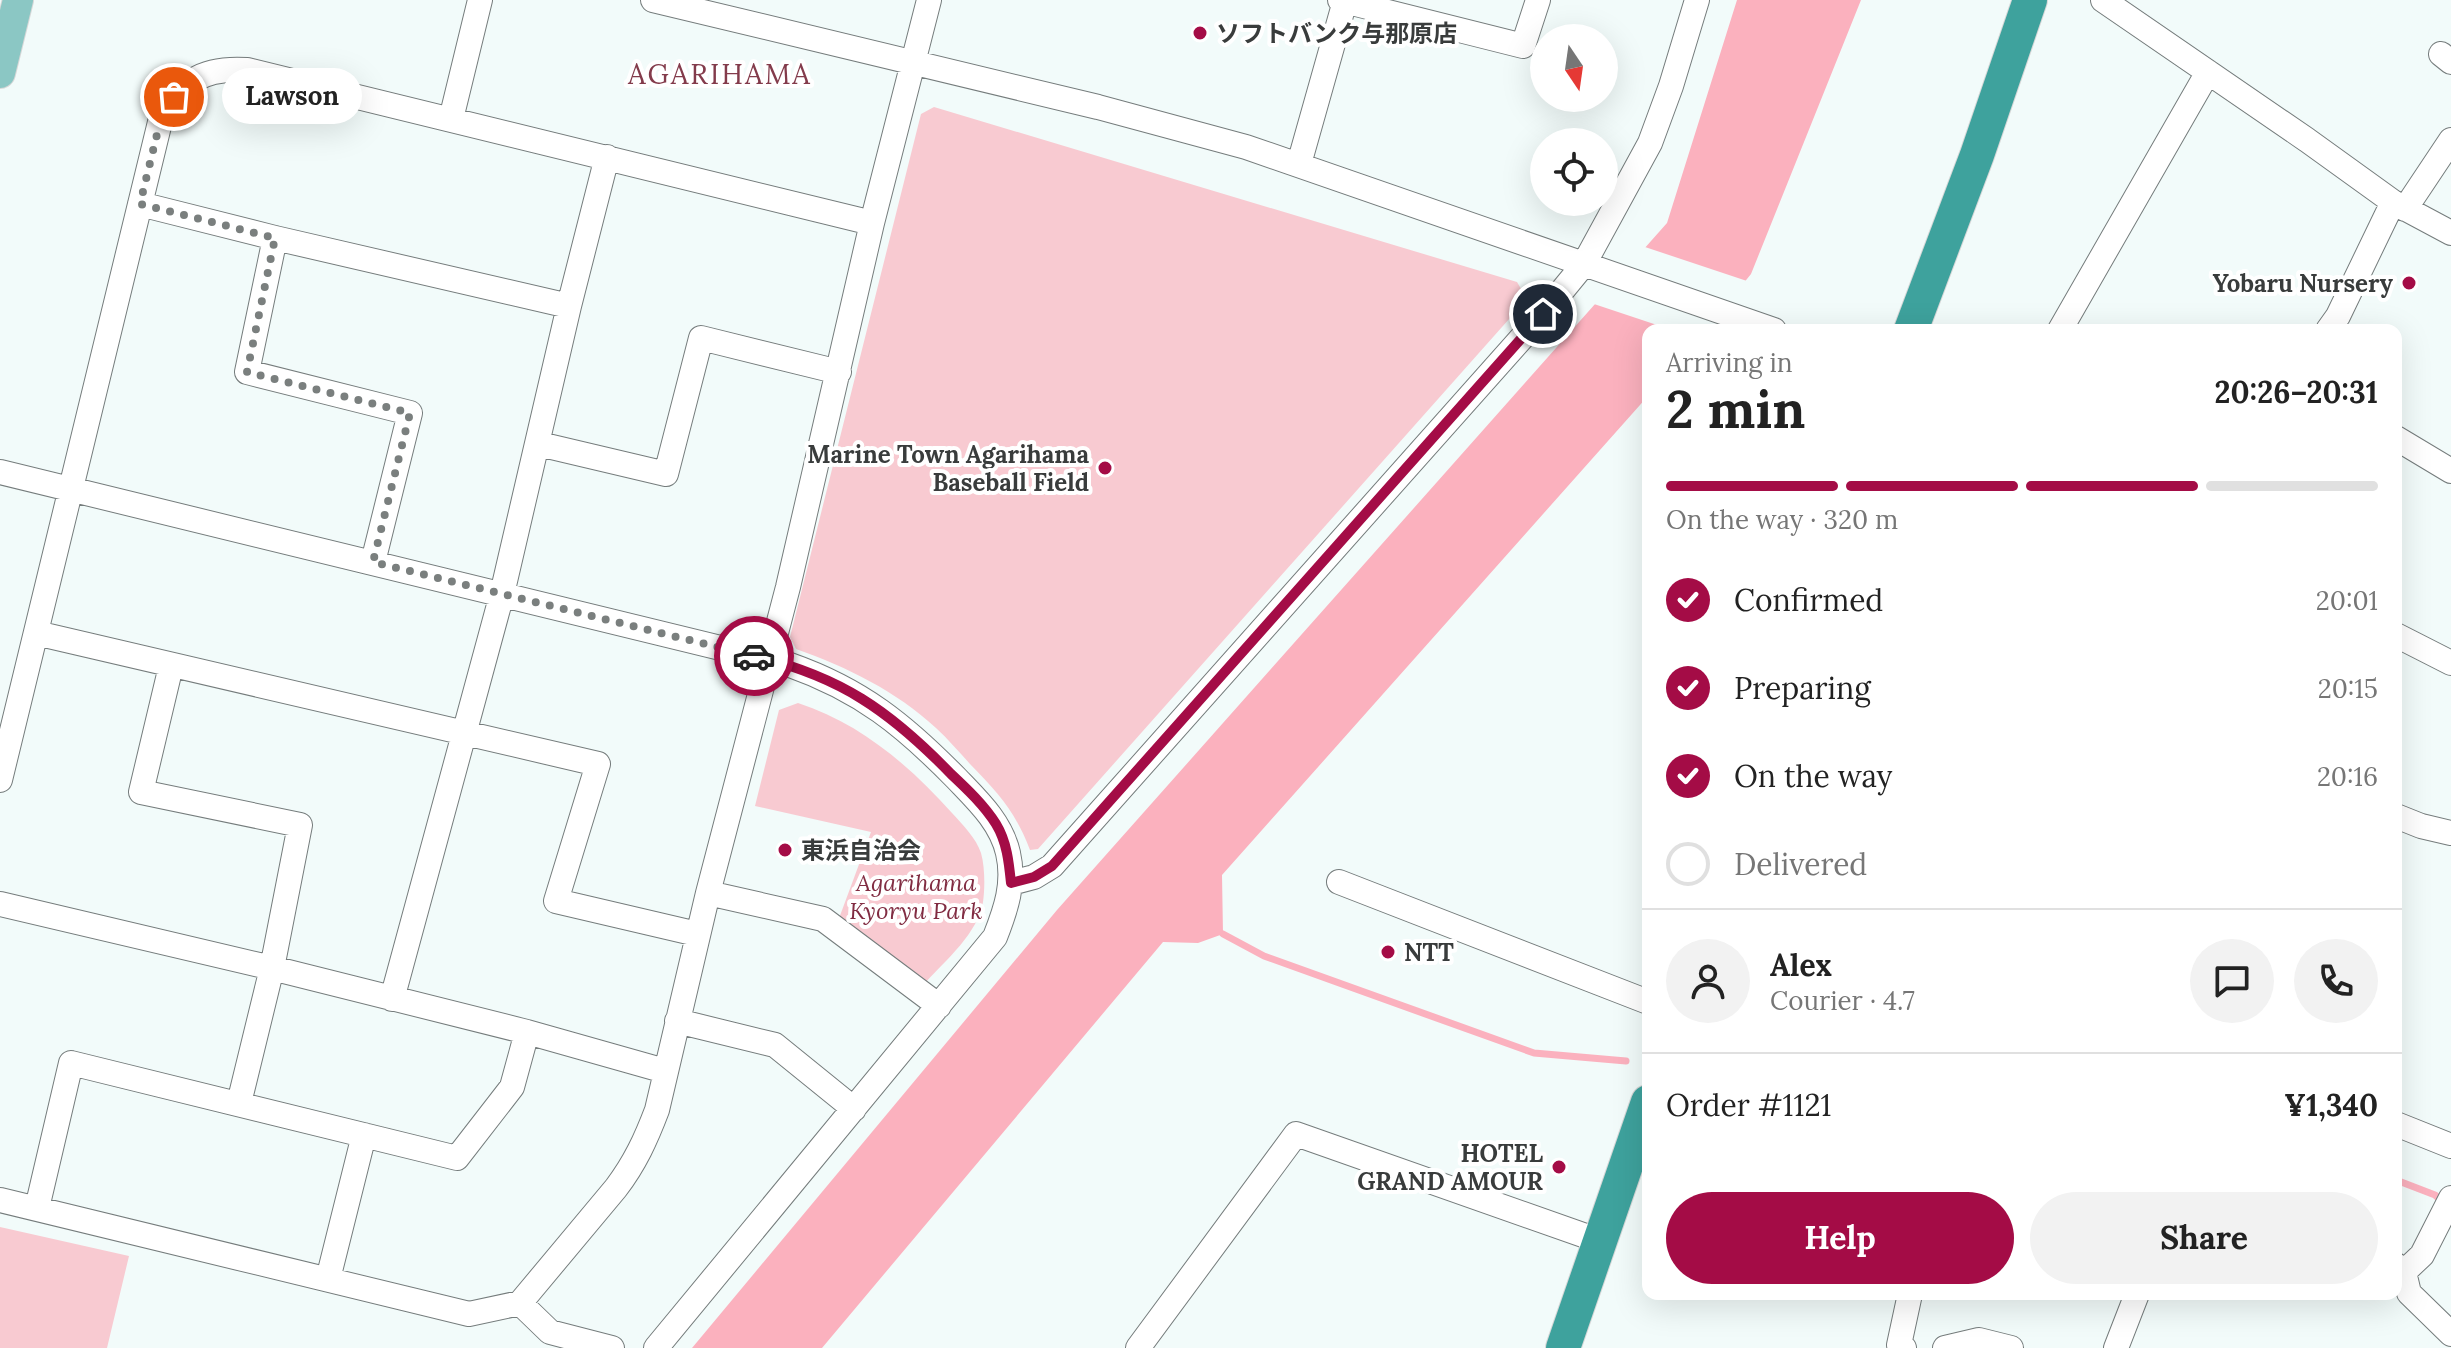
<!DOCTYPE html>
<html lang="en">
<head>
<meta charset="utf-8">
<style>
  :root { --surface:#fff; --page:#f2f2f2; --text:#222; --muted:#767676; --line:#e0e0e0; --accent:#a40c46 }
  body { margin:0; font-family:Lora,"Noto Sans JP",serif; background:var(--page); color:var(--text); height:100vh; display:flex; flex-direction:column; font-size:30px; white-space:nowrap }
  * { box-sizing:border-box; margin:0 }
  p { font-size:26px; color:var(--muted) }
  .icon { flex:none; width:44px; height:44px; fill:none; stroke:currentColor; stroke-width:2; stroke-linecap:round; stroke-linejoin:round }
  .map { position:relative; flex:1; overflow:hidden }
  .sheet { position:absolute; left:1642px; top:324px; width:760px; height:976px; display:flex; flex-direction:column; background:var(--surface); border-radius:16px; box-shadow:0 8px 32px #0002 }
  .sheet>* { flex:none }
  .needle { width:52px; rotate:167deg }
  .fabs { position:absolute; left:1530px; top:24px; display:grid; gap:16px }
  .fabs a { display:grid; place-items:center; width:88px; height:88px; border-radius:50%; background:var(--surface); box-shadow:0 8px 32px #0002; font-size:40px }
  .pin { position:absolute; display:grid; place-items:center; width:68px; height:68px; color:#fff; margin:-34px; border:4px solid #fff; border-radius:50%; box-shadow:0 2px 8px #0007 }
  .courier { position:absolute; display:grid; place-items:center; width:80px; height:80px; margin:-40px; border:6px solid #a40c46; border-radius:50%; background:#fff; color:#222; box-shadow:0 2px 10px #0007 }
  .bubble { position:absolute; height:56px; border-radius:28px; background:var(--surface); box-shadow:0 8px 32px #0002; font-size:26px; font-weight:800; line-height:56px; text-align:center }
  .overview em { font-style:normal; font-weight:800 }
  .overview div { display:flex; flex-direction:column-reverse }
  .overview { display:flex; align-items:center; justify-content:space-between; height:136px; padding:0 24px }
  h1 { font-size:52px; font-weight:800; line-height:60px }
  .bar { display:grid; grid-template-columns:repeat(4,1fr); gap:12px 8px; align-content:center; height:96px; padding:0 24px }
  .bar i { height:10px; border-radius:6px; background:var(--line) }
  .bar .on { background:var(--accent) }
  .bar p { grid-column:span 4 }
  .line { display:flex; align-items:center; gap:20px; padding:0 24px; border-top:2px solid var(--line) }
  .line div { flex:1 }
  .round { display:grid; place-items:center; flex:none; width:84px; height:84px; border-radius:42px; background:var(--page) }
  ol { padding:0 24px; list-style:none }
  li { display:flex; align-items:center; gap:24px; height:88px }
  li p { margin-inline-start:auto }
  li .icon { padding:8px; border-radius:50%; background:var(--accent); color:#fff; stroke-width:4 }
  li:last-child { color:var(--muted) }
  li i { width:44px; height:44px; border:4px solid var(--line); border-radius:50% }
  .button { display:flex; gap:16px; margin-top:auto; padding:16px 24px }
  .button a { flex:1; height:92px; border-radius:48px; background:var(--accent); color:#fff; font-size:32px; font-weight:800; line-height:92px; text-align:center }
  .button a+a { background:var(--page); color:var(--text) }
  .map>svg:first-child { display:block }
  .green { fill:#f8cad1 }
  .water { fill:#fbb1be }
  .pier { fill:#f2fbfa }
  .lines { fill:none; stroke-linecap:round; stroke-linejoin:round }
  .stream { stroke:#fbb1be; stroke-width:7 }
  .minor-casing { stroke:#757c7c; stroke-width:26 }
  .major-casing { stroke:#d7d8d8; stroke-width:32 }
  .highway-casing { stroke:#d7d8d8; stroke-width:36 }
  .minor { stroke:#fff; stroke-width:24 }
  .major { stroke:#8bc7c4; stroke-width:30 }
  .highway { stroke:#3ea29d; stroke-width:34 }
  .done { stroke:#7a7f7e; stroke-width:8; stroke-dasharray:0 14.4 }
  .route { stroke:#a40c46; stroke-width:10 }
  .poi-dot { fill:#a40c46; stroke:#fff; stroke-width:3 }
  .labels { text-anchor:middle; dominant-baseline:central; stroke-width:8; stroke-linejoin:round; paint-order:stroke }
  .poi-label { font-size:24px; font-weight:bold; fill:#393c3c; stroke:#fff; text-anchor:start }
  .park-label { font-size:24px; font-style:italic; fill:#812c42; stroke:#fff }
  .quarter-label { font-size:28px; letter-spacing:2px; fill:#833b4b; stroke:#fff }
</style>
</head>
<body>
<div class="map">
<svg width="2451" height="1348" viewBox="0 0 2451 1348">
  <rect width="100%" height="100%" fill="#f2fbfa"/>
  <!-- green -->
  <path class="green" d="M 934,107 L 1517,282 L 1527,299 L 1038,849 L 1030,850 C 1015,811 999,794 970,764 C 959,752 948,739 936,728 C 896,691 847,667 796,649 L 790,637 L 921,114 Z
    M 798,703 C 860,723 910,766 952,813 C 963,825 976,838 981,853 C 985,867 985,888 983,902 C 978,933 946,960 926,982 L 838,921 L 871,832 L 755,806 L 779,710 Z
    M 0,1227 L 129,1256 L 107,1348 L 0,1348 Z"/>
  <!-- water -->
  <path class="water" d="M 1737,0 L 1861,0 L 1751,274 L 1706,330 L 1648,330 L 1648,396 L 1222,875 L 1223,934 L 1198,943 L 1163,942 L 822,1348 L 692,1348 L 1057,910 L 1667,223 Z"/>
  <!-- pier -->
  <path class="pier" d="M 1642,246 L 1750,282 L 1711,330 L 1672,330 L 1591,303 Z"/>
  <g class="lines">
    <!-- stream -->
    <path class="stream" d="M 1223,934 L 1264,956 L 1534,1053 L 1626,1061
      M 2396,1180 L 2435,1195 L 2443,1202"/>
    <defs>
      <path id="minor" d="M 653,0 L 1098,107 L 1246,147 L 1774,330
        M 1340,0 L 1523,46 L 1538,0
        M 2103,0 L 2307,140 L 2393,202 L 2451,233
        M 2441,54 L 2451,62
        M 451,119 L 480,0
        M 1299,164 L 1345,1
        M 140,204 L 275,238 L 569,306
        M 2405,209 L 2451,140
        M 275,238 L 247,372 L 410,413 L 373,562
        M 2060,330 L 2208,72
        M 2328,330 L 2338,316 L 2393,202
        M 2396,438 L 2451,471
        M 539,444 L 666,474 L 701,338 L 839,372
        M 0,472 L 790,665 C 861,690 904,725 956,778 C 977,800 1001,822 1008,853 C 1015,883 1006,909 995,937 L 656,1348
        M 36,633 L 598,764 L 556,901 L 697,934
        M 2396,635 L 2451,663
        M 171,666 L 141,792 L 300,825 L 272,968 L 239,1103
        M 0,780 L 160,122 C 181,82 201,67 247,70 L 872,223
        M 2396,816 L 2421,826 L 2451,833
        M 1339,882 L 1648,1002
        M 1011,883 L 1034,877 L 1052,866 L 1543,314 L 1584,264 L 1650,143 L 1671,86 L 1697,0
        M 708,893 L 823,919 L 939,1006
        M 0,904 L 272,968 L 527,1032 L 665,1071
        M 392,999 L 502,594 L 569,306 L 607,157
        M 677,1021 L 775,1045 L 854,1109
        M 2396,1124 L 2451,1146
        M 0,1200 L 469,1314 L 520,1303 L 616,1188 C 635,1163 646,1139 657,1110 L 708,893 L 788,587 L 872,223 L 929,0
        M 37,1208 L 71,1063 L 457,1158 L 512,1087 L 527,1032
        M 2396,1265 L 2404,1272 L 2422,1255 L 2451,1198
        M 2404,1272 L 2409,1293 L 2451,1334
        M 328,1279 L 364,1135
        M 520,1303 L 550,1332 L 612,1348
        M 1138,1348 L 1296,1134 L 1600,1241
        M 1904,1348 L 1899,1345 L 1910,1294
        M 1945,1348 L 1979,1340 L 2011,1348
        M 2116,1348 L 2137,1294"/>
      <path id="major" d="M 0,73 L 18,0"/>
      <path id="highway" d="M 1911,330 L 1977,155 L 2030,0
        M 1563,1348 L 1648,1102"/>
    </defs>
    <!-- minor casing -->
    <use href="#minor" class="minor-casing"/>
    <!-- major casing -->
    <use href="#major" class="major-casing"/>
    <!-- highway casing -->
    <use href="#highway" class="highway-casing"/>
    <!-- minor -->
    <use href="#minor" class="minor"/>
    <!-- major -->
    <use href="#major" class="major"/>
    <!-- highway -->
    <use href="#highway" class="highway"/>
  </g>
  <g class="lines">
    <!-- done -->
    <path class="done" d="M 174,97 L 160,122 L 140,204 L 275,238 L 247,372 L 410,413 L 373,562 L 754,656"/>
    <!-- route -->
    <path class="route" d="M 754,656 C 840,676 890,711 951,774 C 967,789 984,805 996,824 C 1007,842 1009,863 1011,883 L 1034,877 L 1052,866 L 1543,314"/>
  </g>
  <!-- markers -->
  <g class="poi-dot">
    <circle cx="1200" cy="33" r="8"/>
    <circle cx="2409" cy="283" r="8"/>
    <circle cx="1105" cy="468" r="8"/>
    <circle cx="785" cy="850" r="8"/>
    <circle cx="1388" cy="952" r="8"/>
    <circle cx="1559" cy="1167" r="8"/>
  </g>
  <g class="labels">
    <!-- poi labels -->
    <g class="poi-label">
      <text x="1216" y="33">ソフトバンク与那原店</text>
      <text x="2393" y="283" text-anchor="end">Yobaru Nursery</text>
      <text x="1089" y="454" text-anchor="end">Marine Town Agarihama<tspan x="1089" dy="28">Baseball Field</tspan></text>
      <text x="801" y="850">東浜自治会</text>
      <text x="1404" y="952">NTT</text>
      <text x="1543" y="1153" text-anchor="end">HOTEL<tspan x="1543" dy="28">GRAND AMOUR</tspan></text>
    </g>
    <!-- park labels -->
    <g class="park-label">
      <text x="916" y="882">Agarihama<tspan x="916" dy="28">Kyoryu Park</tspan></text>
    </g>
    <!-- quarter labels -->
    <g class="quarter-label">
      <text x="720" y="74">AGARIHAMA</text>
    </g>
  </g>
</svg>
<div class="fabs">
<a><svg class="needle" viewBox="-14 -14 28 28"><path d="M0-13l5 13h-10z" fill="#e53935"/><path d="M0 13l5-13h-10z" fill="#767676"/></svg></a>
<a><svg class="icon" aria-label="locate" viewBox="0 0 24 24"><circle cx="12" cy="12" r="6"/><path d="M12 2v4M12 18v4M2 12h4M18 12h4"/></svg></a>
</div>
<div class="pin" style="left:174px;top:97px;background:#ea580c"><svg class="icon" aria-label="bag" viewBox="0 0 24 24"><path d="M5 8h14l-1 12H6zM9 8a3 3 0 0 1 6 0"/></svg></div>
<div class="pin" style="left:1543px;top:314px;background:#1f2937"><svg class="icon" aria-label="home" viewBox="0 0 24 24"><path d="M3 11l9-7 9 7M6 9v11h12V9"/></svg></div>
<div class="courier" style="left:754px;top:656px"><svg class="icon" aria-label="car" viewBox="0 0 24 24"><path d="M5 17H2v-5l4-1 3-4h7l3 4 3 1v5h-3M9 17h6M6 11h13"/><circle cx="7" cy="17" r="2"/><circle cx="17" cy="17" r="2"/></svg></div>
<div class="bubble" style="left:222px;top:68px;width:140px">Lawson</div>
<section class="sheet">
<div class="overview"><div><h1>2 min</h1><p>Arriving in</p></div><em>20:26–20:31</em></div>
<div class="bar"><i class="on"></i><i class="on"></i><i class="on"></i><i></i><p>On the way · 320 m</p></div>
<ol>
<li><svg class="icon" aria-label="check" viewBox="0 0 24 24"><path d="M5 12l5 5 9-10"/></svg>Confirmed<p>20:01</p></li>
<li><svg class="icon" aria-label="check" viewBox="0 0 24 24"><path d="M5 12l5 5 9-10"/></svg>Preparing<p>20:15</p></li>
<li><svg class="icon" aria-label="check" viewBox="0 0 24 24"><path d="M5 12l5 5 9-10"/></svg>On the way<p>20:16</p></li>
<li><i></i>Delivered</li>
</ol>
<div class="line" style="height:144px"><a class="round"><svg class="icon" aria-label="person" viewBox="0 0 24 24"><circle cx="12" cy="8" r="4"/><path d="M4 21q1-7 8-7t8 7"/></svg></a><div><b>Alex</b><p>Courier · 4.7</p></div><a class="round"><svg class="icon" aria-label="chat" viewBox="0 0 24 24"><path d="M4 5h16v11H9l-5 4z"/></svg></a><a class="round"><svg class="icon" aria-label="phone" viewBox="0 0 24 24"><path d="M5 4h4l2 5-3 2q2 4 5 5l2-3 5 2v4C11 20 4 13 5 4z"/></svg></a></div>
<div class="line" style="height:104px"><div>Order #1121</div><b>¥1,340</b></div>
<div class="button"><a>Help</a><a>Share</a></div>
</section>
</div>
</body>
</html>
